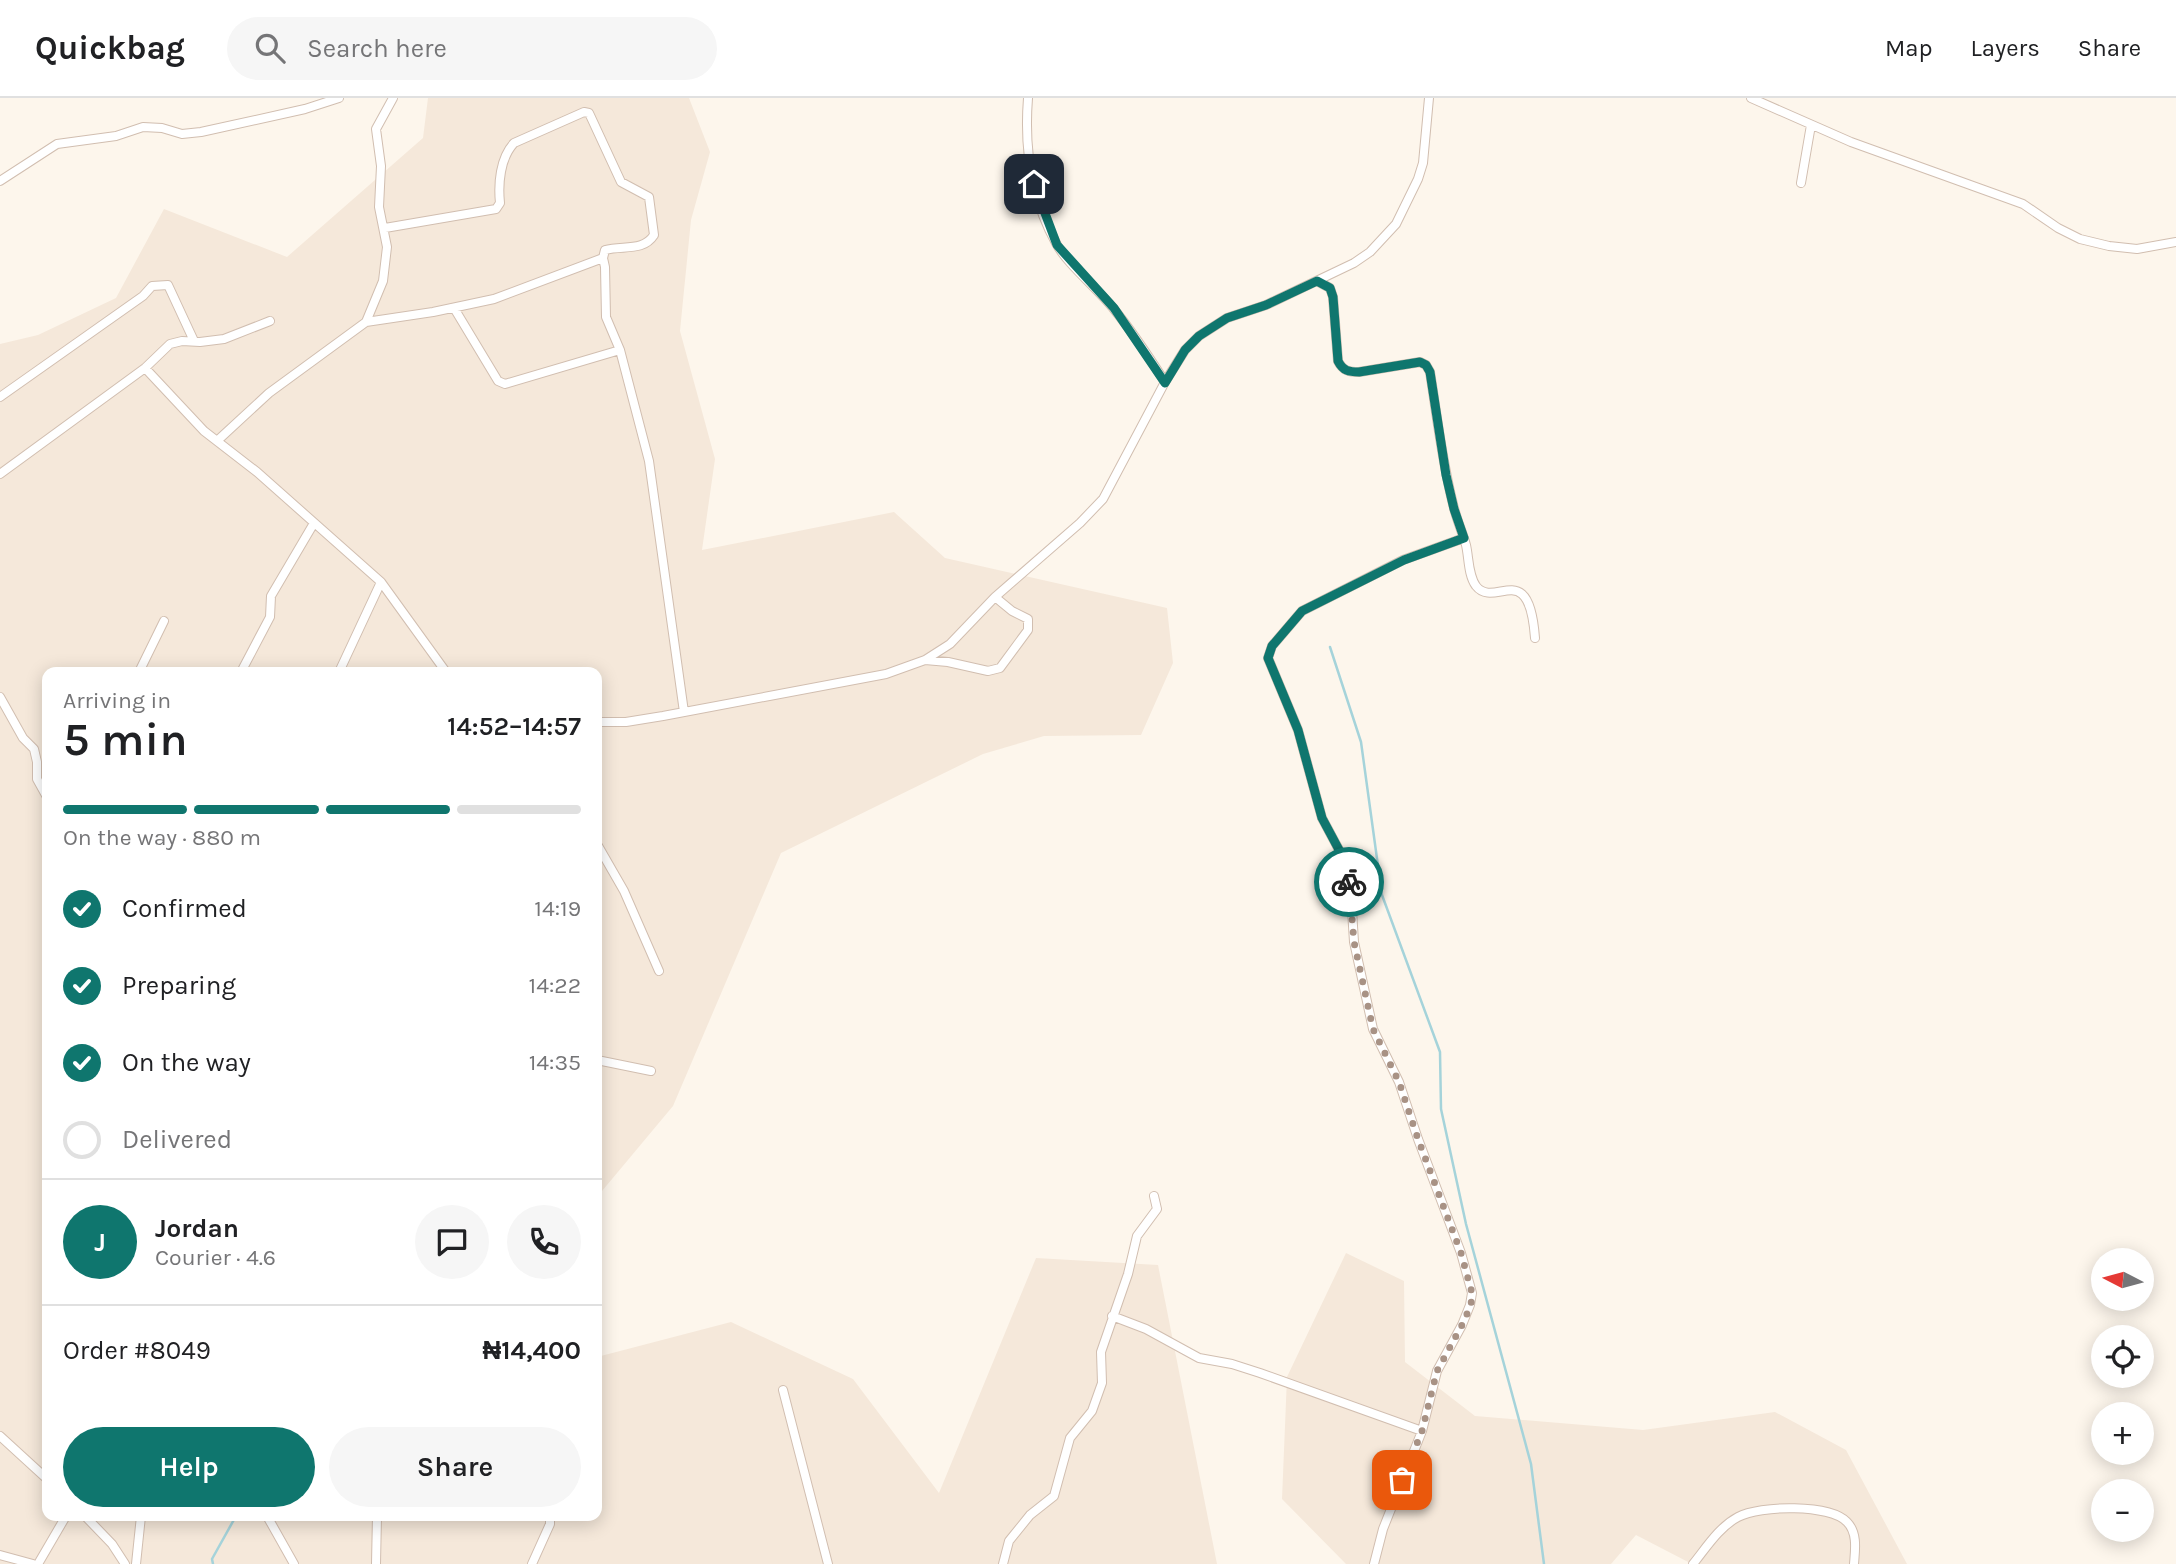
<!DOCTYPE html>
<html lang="en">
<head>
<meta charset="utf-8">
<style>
  :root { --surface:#fff; --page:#f6f6f6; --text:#202124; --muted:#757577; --line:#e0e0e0; --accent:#0f766e }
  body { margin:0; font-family:Karla,sans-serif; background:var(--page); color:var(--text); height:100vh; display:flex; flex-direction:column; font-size:26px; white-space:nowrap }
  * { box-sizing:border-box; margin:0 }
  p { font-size:23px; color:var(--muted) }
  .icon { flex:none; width:38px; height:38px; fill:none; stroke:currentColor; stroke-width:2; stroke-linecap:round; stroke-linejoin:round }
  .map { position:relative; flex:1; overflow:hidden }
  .side { position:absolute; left:42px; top:569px; width:560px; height:854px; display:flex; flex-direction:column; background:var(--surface); border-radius:14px; box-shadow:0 4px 18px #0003 }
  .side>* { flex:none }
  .needle { width:46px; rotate:276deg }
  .controls { position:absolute; left:2091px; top:1150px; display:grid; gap:14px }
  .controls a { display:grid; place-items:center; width:63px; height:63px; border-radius:50%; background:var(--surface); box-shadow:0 4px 18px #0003; font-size:35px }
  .pin { position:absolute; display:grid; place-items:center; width:60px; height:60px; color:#fff; margin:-30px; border-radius:14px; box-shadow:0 4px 10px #0006 }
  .courier { position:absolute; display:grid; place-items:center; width:70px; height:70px; margin:-35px; border:5px solid #0f766e; border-radius:50%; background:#fff; color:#222; box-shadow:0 2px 9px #0007 }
  .head em { font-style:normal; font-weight:600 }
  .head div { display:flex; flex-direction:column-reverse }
  .head { display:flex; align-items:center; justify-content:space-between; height:119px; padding:0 21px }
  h1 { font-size:46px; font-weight:600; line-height:52px }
  .bar { display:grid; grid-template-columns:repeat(4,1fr); gap:10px 7px; align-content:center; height:84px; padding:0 21px }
  .bar i { height:9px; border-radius:5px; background:var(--line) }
  .bar .on { background:var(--accent) }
  .bar p { grid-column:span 4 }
  .line { display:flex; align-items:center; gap:18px; padding:0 21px; border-top:2px solid var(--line) }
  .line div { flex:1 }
  .round { display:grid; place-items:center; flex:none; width:74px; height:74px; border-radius:37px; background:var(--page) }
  ol { padding:0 21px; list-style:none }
  li { display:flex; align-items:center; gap:21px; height:77px }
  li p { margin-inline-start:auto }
  li .icon { padding:7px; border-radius:50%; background:var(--accent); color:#fff; stroke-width:4 }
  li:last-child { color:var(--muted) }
  li i { width:38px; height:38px; border:4px solid var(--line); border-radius:50% }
  .action { display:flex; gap:14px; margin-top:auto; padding:14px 21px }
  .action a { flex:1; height:80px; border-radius:42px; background:var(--accent); color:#fff; font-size:28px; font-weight:600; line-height:80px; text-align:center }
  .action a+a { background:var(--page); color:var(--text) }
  header { display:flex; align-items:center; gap:42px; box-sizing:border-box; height:98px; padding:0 35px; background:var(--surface); border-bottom:2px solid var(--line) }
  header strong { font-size:33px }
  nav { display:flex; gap:38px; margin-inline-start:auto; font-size:24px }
  .search { width:490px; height:63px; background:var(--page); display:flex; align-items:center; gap:18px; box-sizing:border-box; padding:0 24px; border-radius:38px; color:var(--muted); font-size:26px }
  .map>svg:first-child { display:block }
  .residential { fill:#f5e8da }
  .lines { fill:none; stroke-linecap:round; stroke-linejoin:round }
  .stream { stroke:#a5d3da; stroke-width:2.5 }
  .street-casing { stroke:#d1beb0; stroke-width:10 }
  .street { stroke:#fff; stroke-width:8 }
  .done { stroke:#a89285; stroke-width:7; stroke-dasharray:0 12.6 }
  .route { stroke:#0f766e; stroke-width:9 }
</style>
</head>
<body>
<header>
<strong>Quickbag</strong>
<div class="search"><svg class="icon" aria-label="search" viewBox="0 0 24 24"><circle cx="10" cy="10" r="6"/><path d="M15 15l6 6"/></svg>Search here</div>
<nav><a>Map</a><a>Layers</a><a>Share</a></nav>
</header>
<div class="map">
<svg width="2176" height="1466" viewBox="0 0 2176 1466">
  <rect width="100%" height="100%" fill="#fdf6ec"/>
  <!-- residential -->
  <path class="residential" d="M 428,0 L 689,0 L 710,54 L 691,122 L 680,233 L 715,361 L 702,452 L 894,414 L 945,460 L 1167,510 L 1173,565 L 1141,637 L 1044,638 L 983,656 L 781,755 L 673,1008 L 597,1099 L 597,574 L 47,574 L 47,1418 L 597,1418 L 597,1259 L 731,1224 L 853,1281 L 939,1395 L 1036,1160 L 1158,1167 L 1217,1466 L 0,1466 L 0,246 L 38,237 L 116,200 L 164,111 L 287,159 L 423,40 Z
    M 1346,1155 L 1404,1183 L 1405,1264 L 1475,1318 L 1643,1332 L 1775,1314 L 1846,1352 L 1907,1466 L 1692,1466 L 1636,1437 L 1611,1466 L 1346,1466 L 1282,1401 L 1287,1279 Z"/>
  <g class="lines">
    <!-- stream -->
    <path class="stream" d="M 1330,549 L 1361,644 L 1382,797 L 1440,954 L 1441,1011 L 1466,1126 L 1531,1366 L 1544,1466
      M 213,1466 L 212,1461 L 236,1418"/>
    <defs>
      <path id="street" d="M 1028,0 C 1024,51 1031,100 1056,145 C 1066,165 1098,191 1113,210 C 1132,233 1149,259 1165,284
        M 1751,0 L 1851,44 L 2023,106 L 2058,130 L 2080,141 L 2109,148 L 2137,151 L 2176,144
        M 0,83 L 57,46 L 116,38 L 143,29 L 162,30 L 182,36 L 201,34 L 305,11 L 339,0
        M 1801,85 L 1811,27
        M 385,130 L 496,111 L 500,105 C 498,86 500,60 514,45 L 584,14 L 589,15 L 621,84 L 649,99 L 654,137 C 643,154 623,147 605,152 L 603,160 L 605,169 L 606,219 L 620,252 L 649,363 L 684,614
        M 1317,183 L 1330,190 L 1333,199 L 1338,263 C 1343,273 1349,274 1359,274 L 1420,264 L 1426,267 L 1430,274 C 1437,318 1442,363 1453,406 C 1456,420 1462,433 1466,447 C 1469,460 1468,477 1476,488 C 1495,512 1529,458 1535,540
        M 454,210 L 498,283 L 505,286 L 620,252
        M 366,224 L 433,214 L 494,201 L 603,160
        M 145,270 L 204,333 L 257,374 L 381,484 L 446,574
        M 0,299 L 143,198 L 152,188 L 168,187 L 194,243
        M 217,343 L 269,295 L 366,224 L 383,183 L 387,149 L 379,109 L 381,68 L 376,31 L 393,0
        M 0,376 L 145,270 L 170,246 L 182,243 L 200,244 L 224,241 L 270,223
        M 925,562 L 948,564 L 988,573 L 1000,570 L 1028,532 L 1028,521 L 1012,513 L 995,499
        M 139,574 L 164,523
        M 241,574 L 270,519 L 271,498 L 314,425
        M 339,574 L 381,484
        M 0,599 L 23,640 L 34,651 L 37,664 L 37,681 L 47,699
        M 597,624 L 626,624 L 663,618 L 886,576 L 925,562 L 950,546 L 995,499 L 1080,425 L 1103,401 L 1165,284 L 1185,252 L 1199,238 L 1227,220 L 1266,207 L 1354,165 L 1370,154 L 1396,126 L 1418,81 L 1423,65 L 1429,0
        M 597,746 L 624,793 L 659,873
        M 597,962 L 651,973
        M 1112,1218 L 1146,1231 L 1199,1260 L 1232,1266 L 1260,1275 L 1422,1333
        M 783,1292 L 828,1466
        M 0,1338 L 47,1381
        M 85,1418 L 112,1446 L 125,1466
        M 267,1418 L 294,1466
        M 0,1457 L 33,1466
        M 38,1466 L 66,1418
        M 136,1466 L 141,1418
        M 376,1466 L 377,1418
        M 532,1466 L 550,1426 L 550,1418
        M 1003,1466 L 1009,1443 L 1030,1417 L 1054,1398 L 1070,1340 L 1092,1313 L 1102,1285 L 1101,1254 L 1128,1176 L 1137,1138 L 1157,1111 L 1154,1098
        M 1374,1466 L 1383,1431 L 1422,1333 L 1437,1273 L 1462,1227 L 1470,1207 L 1472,1195 L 1461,1155 L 1418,1041 L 1399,984 L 1373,931 L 1354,844 L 1351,796 L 1345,763 L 1322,720 L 1298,632 L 1268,560 L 1272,548 L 1302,513 L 1403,462 L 1464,440
        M 1693,1466 C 1706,1450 1719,1429 1738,1419 C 1760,1407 1830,1406 1847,1424 C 1858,1435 1855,1453 1854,1466"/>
    </defs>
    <!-- street casing -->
    <use href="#street" class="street-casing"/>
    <!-- street -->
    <use href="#street" class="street"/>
  </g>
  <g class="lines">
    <!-- done -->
    <path class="done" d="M 1349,784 L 1354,844 L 1373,931 L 1399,984 L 1418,1041 L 1461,1155 L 1472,1195 L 1471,1207 L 1462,1227 L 1437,1273 L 1422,1333 L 1402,1382"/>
    <!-- route -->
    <path class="route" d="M 1034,86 L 1057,147 L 1114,210 L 1165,285 L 1185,252 L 1199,238 L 1227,220 L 1266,207 L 1317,183 L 1330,190 L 1333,199 L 1338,263 C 1343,273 1349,274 1359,274 L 1420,264 L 1426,267 L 1430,274 L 1446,377 L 1454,411 L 1464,440 L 1404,462 L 1302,513 L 1272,548 L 1268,560 L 1298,632 L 1322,720 L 1345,763 L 1349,784"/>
  </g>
</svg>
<div class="controls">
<a><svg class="needle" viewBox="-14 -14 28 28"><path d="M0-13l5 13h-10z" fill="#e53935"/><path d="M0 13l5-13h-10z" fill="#757577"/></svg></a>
<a><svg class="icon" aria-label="locate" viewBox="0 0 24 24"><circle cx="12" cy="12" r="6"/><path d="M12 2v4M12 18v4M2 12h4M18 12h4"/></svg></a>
<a>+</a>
<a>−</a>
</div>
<div class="pin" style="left:1402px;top:1382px;background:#ea580c"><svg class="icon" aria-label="bag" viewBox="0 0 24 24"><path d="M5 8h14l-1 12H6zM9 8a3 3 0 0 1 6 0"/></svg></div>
<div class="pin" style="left:1034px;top:86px;background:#1f2937"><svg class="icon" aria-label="home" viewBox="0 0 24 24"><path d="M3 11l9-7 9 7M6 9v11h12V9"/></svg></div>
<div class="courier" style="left:1349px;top:784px"><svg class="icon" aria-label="bike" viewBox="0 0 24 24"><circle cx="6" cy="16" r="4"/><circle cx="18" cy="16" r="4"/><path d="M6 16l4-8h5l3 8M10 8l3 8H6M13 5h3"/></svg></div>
<section class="side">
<div class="head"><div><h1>5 min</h1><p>Arriving in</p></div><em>14:52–14:57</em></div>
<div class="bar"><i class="on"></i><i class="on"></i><i class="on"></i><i></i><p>On the way · 880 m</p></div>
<ol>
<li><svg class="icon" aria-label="check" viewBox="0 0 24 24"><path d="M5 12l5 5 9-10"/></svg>Confirmed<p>14:19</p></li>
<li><svg class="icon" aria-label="check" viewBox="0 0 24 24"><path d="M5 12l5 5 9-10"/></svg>Preparing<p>14:22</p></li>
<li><svg class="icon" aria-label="check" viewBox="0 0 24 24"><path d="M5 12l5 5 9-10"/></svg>On the way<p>14:35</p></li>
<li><i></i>Delivered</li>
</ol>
<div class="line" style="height:126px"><b class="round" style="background:var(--accent);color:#fff">J</b><div><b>Jordan</b><p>Courier · 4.6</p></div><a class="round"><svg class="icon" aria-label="chat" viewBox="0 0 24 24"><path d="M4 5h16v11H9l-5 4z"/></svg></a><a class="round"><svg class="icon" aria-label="phone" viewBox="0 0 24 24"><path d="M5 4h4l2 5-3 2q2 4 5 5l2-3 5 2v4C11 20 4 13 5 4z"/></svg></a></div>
<div class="line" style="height:91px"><div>Order #8049</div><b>₦14,400</b></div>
<div class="action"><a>Help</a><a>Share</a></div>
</section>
</div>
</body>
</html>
